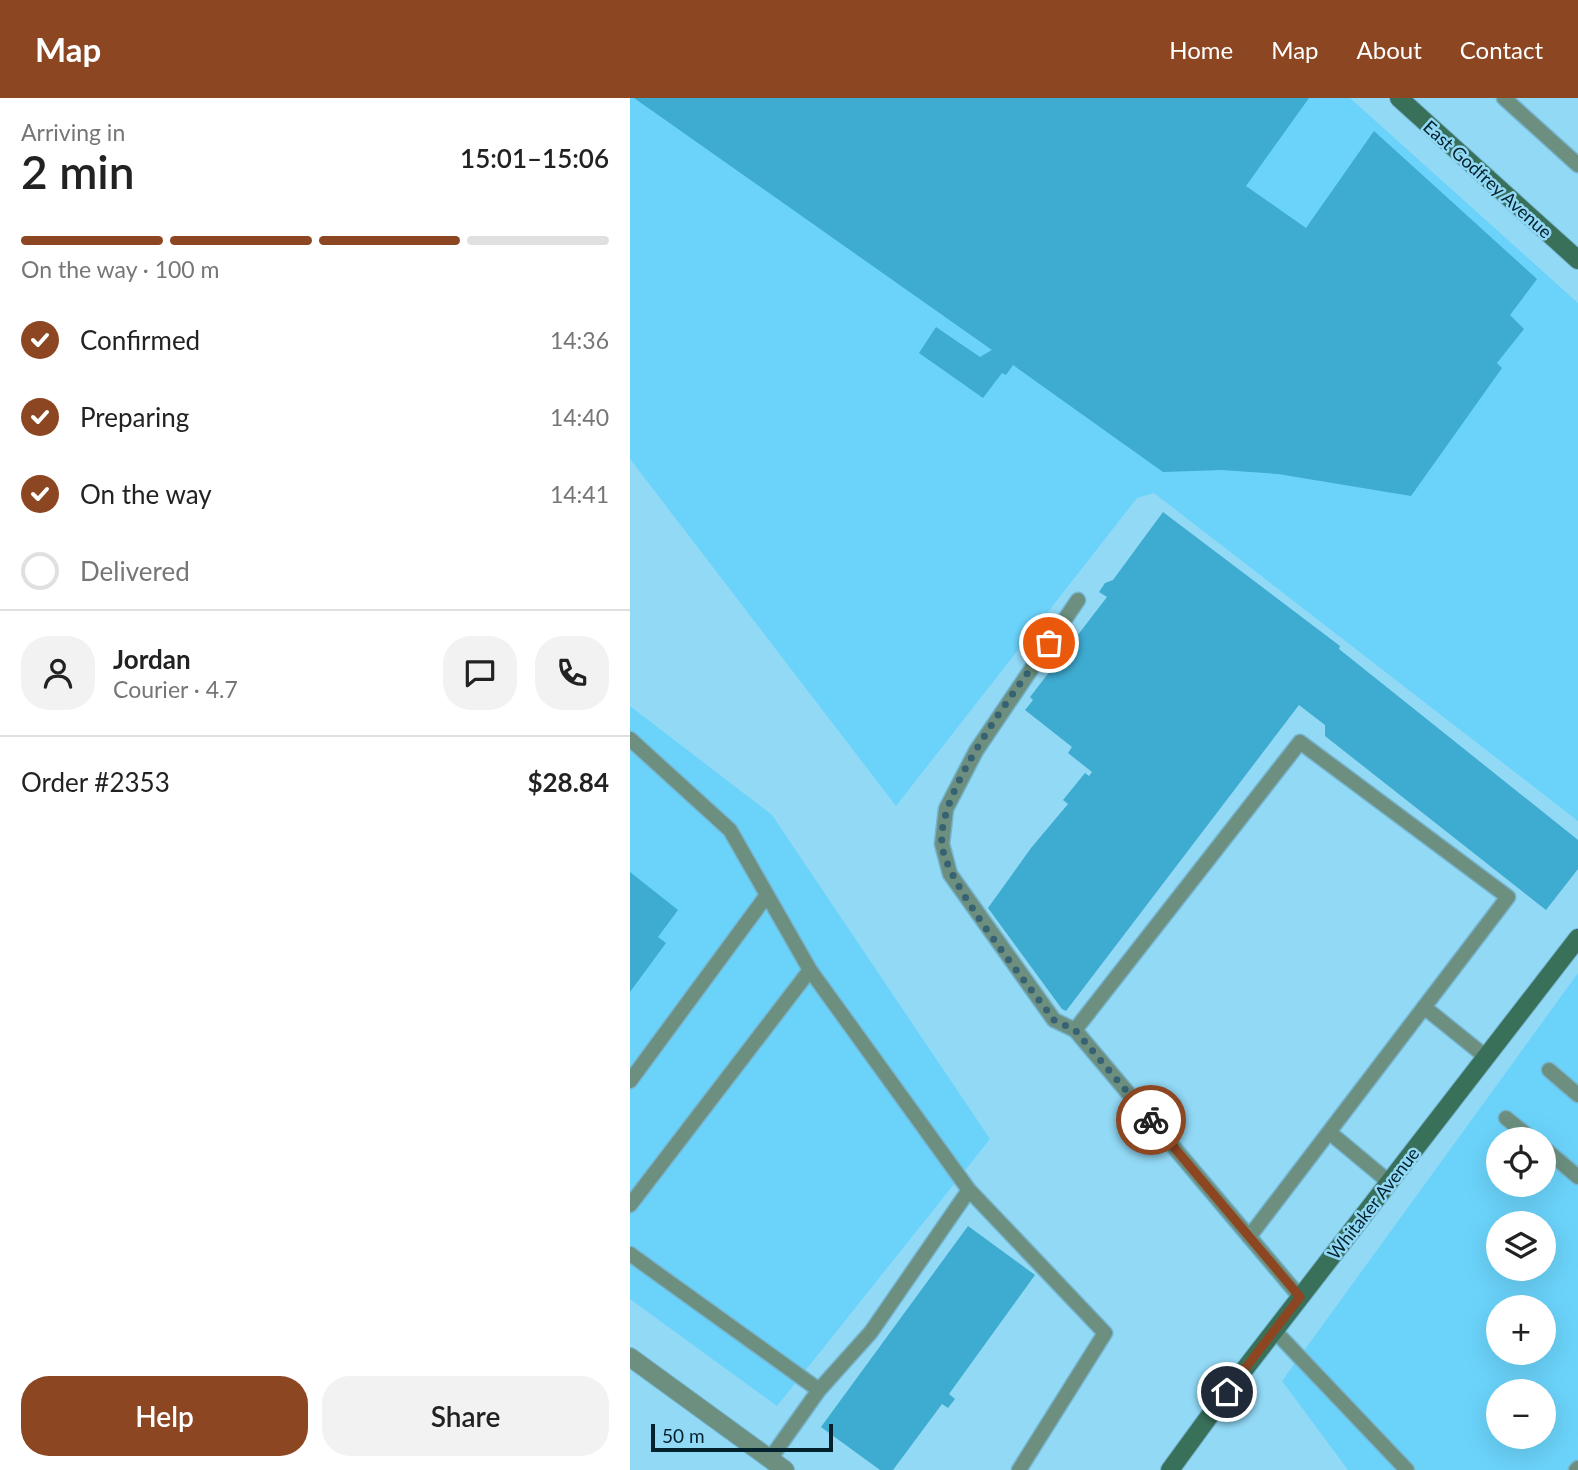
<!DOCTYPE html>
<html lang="en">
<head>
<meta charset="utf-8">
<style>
  :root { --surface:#fff; --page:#f2f2f2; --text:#222; --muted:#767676; --line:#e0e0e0; --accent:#8d4622 }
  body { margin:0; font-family:Lato,sans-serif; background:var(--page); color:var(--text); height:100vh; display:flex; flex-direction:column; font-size:26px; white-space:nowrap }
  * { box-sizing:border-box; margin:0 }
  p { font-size:23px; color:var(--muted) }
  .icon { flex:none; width:38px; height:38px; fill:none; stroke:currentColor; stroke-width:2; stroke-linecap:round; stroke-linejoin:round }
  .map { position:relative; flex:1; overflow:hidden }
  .details { display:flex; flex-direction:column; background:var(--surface); width:630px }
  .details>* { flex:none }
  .buttons { position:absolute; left:856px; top:1029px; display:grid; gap:14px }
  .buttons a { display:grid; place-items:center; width:70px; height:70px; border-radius:50%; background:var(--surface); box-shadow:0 7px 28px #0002; font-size:35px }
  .scale { position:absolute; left:21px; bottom:18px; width:182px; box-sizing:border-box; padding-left:7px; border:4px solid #04222d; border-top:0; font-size:19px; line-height:24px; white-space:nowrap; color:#04222d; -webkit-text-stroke:5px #92d9f6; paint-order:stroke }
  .pin { position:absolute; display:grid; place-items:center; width:60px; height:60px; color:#fff; margin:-30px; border:4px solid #fff; border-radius:50%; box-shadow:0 2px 7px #0007 }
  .courier { position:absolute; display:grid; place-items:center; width:70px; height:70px; margin:-35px; border:5px solid #8d4622; border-radius:50%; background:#fff; color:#222; box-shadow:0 2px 9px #0007 }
  .overview em { font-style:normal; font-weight:600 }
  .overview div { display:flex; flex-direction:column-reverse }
  .overview { display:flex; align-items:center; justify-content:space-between; height:119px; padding:0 21px }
  h1 { font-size:46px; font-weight:600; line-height:52px }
  .bar { display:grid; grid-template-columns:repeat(4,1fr); gap:10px 7px; align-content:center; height:84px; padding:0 21px }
  .bar i { height:9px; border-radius:5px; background:var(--line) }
  .bar .active { background:var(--accent) }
  .bar p { grid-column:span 4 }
  .line { display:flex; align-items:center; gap:18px; padding:0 21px; border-top:2px solid var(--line) }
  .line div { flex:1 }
  .round { display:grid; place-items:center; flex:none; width:74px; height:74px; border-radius:28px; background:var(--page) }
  ol { padding:0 21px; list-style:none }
  li { display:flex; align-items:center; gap:21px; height:77px }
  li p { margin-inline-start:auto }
  li .icon { padding:7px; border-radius:50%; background:var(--accent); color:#fff; stroke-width:4 }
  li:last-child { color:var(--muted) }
  li i { width:38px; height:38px; border:4px solid var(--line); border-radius:50% }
  .primary-button { display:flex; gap:14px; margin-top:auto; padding:14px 21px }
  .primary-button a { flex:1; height:80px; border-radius:28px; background:var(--accent); color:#fff; font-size:28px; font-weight:600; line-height:80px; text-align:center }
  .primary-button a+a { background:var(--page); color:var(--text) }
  header { display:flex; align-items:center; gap:42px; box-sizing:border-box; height:98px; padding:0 35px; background:var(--accent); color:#fff }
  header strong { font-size:33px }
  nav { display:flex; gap:38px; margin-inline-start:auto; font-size:24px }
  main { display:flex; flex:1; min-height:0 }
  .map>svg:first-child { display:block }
  .built { fill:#6bd3fa; fill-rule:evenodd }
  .building { fill:#3eabd1 }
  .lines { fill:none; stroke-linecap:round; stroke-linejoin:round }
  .lane-casing { stroke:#76b4ce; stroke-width:17 }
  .street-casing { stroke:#76b4ce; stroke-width:20 }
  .secondary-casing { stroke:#76b4ce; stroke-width:20 }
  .lane { stroke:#6c8f7f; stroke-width:14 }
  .street { stroke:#6c8f7f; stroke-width:18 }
  .secondary { stroke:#39705a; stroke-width:18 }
  .done { stroke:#366273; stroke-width:7; stroke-dasharray:0 12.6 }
  .route { stroke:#8d4622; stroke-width:9 }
  .labels { text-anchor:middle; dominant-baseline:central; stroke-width:5; stroke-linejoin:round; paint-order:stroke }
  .street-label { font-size:18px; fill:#04222d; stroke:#92d9f6 }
</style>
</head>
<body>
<header>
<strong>Map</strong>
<nav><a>Home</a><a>Map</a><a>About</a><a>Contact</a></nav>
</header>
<main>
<section class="details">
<div class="overview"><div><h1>2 min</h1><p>Arriving in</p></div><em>15:01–15:06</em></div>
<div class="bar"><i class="active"></i><i class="active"></i><i class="active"></i><i></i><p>On the way · 100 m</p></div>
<ol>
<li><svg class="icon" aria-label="check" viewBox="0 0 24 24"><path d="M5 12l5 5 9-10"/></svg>Confirmed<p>14:36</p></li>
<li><svg class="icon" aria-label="check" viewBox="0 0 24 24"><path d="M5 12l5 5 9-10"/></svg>Preparing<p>14:40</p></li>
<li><svg class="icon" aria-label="check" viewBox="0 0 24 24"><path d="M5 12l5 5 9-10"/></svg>On the way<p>14:41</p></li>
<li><i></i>Delivered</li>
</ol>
<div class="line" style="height:126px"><a class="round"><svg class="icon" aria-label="person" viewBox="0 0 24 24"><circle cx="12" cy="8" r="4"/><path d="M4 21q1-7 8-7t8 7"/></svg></a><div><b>Jordan</b><p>Courier · 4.7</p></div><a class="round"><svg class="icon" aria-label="chat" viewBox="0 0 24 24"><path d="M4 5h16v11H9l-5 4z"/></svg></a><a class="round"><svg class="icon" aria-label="phone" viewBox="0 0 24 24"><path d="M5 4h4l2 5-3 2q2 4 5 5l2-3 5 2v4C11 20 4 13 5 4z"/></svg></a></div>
<div class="line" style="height:91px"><div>Order #2353</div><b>$28.84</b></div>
<div class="primary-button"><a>Help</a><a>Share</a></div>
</section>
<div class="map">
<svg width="948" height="1372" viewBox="0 0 948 1372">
  <rect width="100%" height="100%" fill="#92d9f6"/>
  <!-- built -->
  <path class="built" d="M 0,0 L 720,0 L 948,205 L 948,723 L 524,395 L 507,400 L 266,708 L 0,361 Z
    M 0,608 L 142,717 L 360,1041 L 147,1308 L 0,1201 Z
    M 948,875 L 948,1372 L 718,1372 L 652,1283 ZM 868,1041 L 914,1041 L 914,1087 L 868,1087 ZM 868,1125 L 914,1125 L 914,1171 L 868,1171 ZM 868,1209 L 914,1209 L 914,1255 L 868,1255 ZM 868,1293 L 914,1293 L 914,1339 L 868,1339 Z"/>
  <!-- building -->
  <path class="building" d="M 4,0 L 679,0 L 616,88 L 676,130 L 744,33 L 907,181 L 880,217 L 894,231 L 867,265 L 872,270 L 781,398 L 648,376 L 592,372 L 533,374 L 383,267 L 376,277 L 372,275 L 353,300 L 289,255 L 306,229 L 350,259 L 362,252 Z
    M 533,414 L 710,548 L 709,551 L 948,742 L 948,771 L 916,812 L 695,638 L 695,627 L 669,607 L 436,913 L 432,911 L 358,810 L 401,750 L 438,706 L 433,702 L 455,675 L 459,678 L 462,674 L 438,655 L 442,649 L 395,612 L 403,602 L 400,599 L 477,499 L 469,494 L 475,485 L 483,482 Z
    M 0,774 L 48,812 L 28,839 L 36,845 L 0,894 Z
    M 338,1128 L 405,1177 L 319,1296 L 325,1301 L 318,1310 L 312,1306 L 263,1372 L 250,1372 L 191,1329 Z"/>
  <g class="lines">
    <defs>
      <path id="lane" d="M 874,0 L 948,67
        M 0,641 L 100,732 L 180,872
        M 794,909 L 856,959
        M 445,932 L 424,922 L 320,776 L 312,746 L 316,711 L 346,653 L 448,502
        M 919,972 L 948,997
        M 0,983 L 137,797
        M 876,1020 L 902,1041
        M 699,1034 L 759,1084
        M 914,1050 L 948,1079
        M 339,1092 L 475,1235 L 389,1372
        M 0,1107 L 180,872 L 339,1092 L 241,1234 L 189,1292 L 140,1361
        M 619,1139 L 878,799 L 670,644 L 445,932 L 670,1199
        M 0,1156 L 189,1292
        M 644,1232 L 777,1372
        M 946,1372 L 948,1370"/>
      <path id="street" d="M 0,1259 L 155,1372"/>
      <path id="secondary" d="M 769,0 L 948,162
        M 540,1372 L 597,1294 L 948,840"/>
    </defs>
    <!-- lane casing -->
    <use href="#lane" class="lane-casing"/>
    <!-- street casing -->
    <use href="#street" class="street-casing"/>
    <!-- secondary casing -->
    <use href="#secondary" class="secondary-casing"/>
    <!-- lane -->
    <use href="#lane" class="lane"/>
    <!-- street -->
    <use href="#street" class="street"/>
    <!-- secondary -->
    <use href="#secondary" class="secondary"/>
  </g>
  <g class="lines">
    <!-- done -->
    <path class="done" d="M 419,545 C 388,590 306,693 312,747 C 316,786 397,885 424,922 L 445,932 L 521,1022"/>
    <!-- route -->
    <path class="route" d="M 521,1022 L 670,1199 L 597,1294"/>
  </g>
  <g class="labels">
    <!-- street labels -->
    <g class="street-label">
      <text transform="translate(858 81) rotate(42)">East Godfrey Avenue</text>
      <text transform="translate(743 1105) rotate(-52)">Whitaker Avenue</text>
    </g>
  </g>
</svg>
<div class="buttons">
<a><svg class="icon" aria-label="locate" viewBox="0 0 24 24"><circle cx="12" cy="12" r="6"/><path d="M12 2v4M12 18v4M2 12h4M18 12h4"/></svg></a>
<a><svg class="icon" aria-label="layers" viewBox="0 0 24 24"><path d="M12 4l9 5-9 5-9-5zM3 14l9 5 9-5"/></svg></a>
<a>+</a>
<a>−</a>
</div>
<div class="scale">50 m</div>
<div class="pin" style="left:419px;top:545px;background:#ea580c"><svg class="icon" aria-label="bag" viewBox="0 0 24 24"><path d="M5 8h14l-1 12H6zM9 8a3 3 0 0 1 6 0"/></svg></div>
<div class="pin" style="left:597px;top:1294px;background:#1f2937"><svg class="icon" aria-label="home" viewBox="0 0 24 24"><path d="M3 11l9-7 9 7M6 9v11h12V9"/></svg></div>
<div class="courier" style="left:521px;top:1022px"><svg class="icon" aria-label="bike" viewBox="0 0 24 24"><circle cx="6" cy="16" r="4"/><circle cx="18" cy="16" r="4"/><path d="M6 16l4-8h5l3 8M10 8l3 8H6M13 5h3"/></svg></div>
</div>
</main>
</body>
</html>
